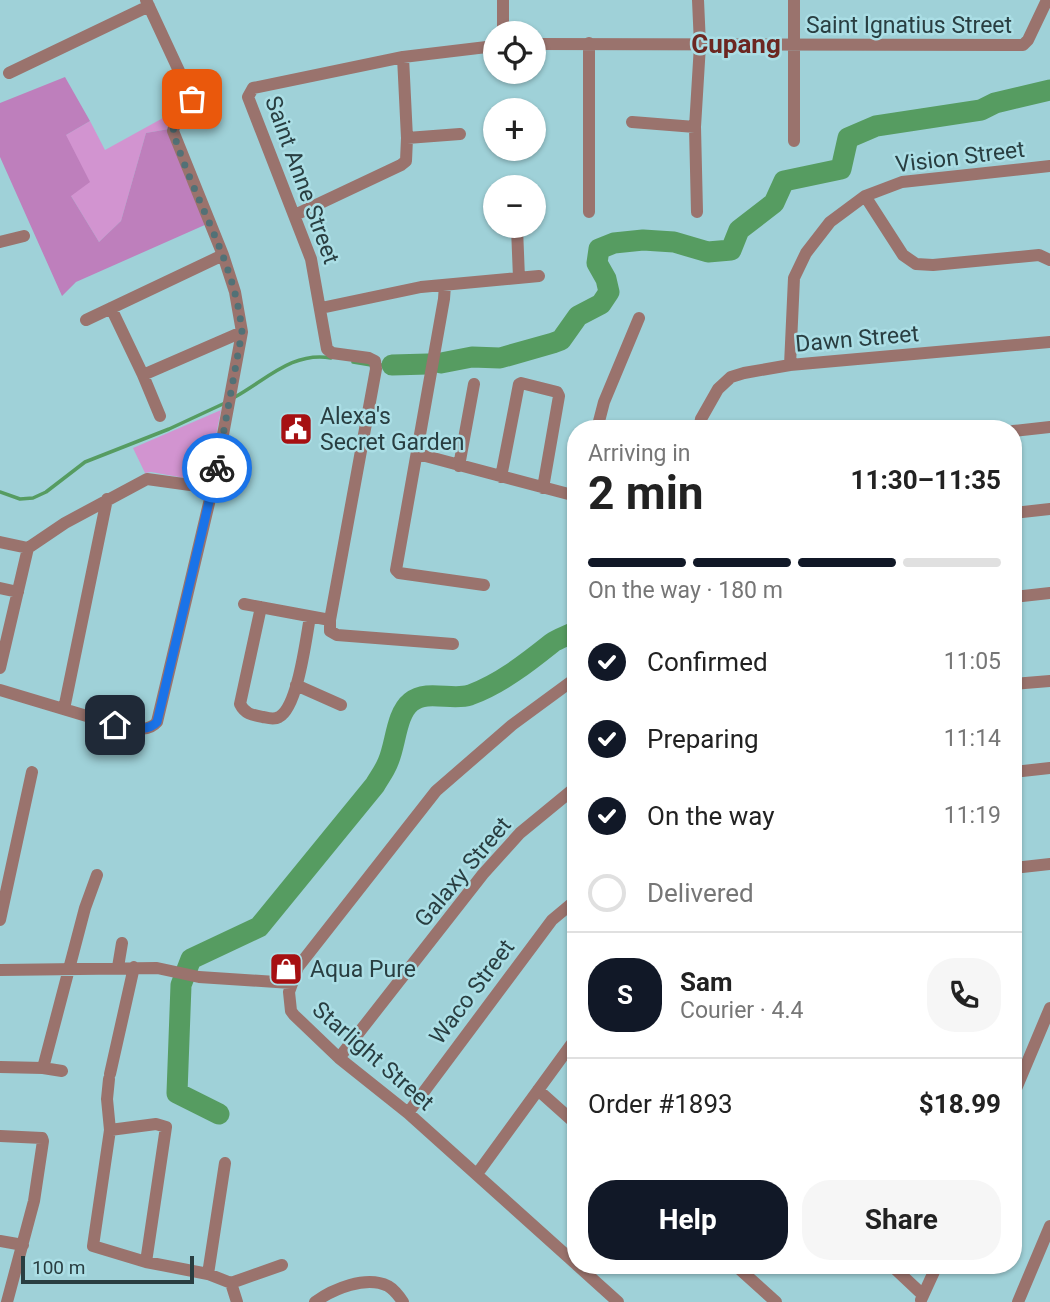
<!DOCTYPE html>
<html lang="en">
<head>
<meta charset="utf-8">
<style>
  :root { --surface:#fff; --page:#f6f6f6; --text:#222; --muted:#767676; --line:#e0e0e0; --accent:#111827 }
  body { margin:0; font-family:Roboto,sans-serif; background:var(--page); color:var(--text); height:100vh; display:flex; flex-direction:column; font-size:26px; white-space:nowrap }
  * { box-sizing:border-box; margin:0 }
  p { font-size:23px; color:var(--muted) }
  .icon { flex:none; width:38px; height:38px; fill:none; stroke:currentColor; stroke-width:2; stroke-linecap:round; stroke-linejoin:round }
  .map { position:relative; flex:1; overflow:hidden }
  .details { position:absolute; left:567px; top:420px; width:455px; height:854px; display:flex; flex-direction:column; background:var(--surface); border-radius:28px; box-shadow:0 2px 5px #0004 }
  .details>* { flex:none }
  .tools { position:absolute; left:483px; top:21px; display:grid; gap:14px }
  .tools a { display:grid; place-items:center; width:63px; height:63px; border-radius:50%; background:var(--surface); box-shadow:0 2px 5px #0004; font-size:35px }
  .scale { position:absolute; left:21px; bottom:18px; width:173px; box-sizing:border-box; padding-left:7px; border:4px solid #293e41; border-top:0; font-size:19px; line-height:24px; white-space:nowrap; color:#293e41; -webkit-text-stroke:5px #abdee5; paint-order:stroke }
  .pin { position:absolute; display:grid; place-items:center; width:60px; height:60px; color:#fff; margin:-30px; border-radius:14px; box-shadow:0 4px 10px #0006 }
  .courier { position:absolute; display:grid; place-items:center; width:70px; height:70px; margin:-35px; border:5px solid #1a73e8; border-radius:50%; background:#fff; color:#222; box-shadow:0 2px 9px #0007 }
  .headline em { font-style:normal; font-weight:700 }
  .headline div { display:flex; flex-direction:column-reverse }
  .headline { display:flex; align-items:center; justify-content:space-between; height:119px; padding:0 21px }
  h1 { font-size:46px; font-weight:700; line-height:52px }
  .bar { display:grid; grid-template-columns:repeat(4,1fr); gap:10px 7px; align-content:center; height:84px; padding:0 21px }
  .bar i { height:9px; border-radius:5px; background:var(--line) }
  .bar .current { background:var(--accent) }
  .bar p { grid-column:span 4 }
  .line { display:flex; align-items:center; gap:18px; padding:0 21px; border-top:2px solid var(--line) }
  .line div { flex:1 }
  .round { display:grid; place-items:center; flex:none; width:74px; height:74px; border-radius:28px; background:var(--page) }
  ol { padding:0 21px; list-style:none }
  li { display:flex; align-items:center; gap:21px; height:77px }
  li p { margin-inline-start:auto }
  li .icon { padding:7px; border-radius:50%; background:var(--accent); color:#fff; stroke-width:4 }
  li:last-child { color:var(--muted) }
  li i { width:38px; height:38px; border:4px solid var(--line); border-radius:50% }
  .button { display:flex; gap:14px; margin-top:auto; padding:14px 21px }
  .button a { flex:1; height:80px; border-radius:28px; background:var(--accent); color:#fff; font-size:28px; font-weight:700; line-height:80px; text-align:center }
  .button a+a { background:var(--page); color:var(--text) }
  .map>svg:first-child { display:block }
  .green { fill:#d294d0 }
  .forest { fill:#be7fbc }
  .lines { fill:none; stroke-linecap:round; stroke-linejoin:round }
  .stream { stroke:#569c61; stroke-width:3.5 }
  .river { stroke:#569c61; stroke-width:21 }
  .minor { stroke:#9a736d; stroke-width:12 }
  .done { stroke:#527176; stroke-width:7; stroke-dasharray:0 12.6 }
  .route { stroke:#1a73e8; stroke-width:9 }
  .labels { text-anchor:middle; dominant-baseline:central; stroke-width:5; stroke-linejoin:round; paint-order:stroke }
  .street-label { font-size:23px; fill:#293e41; stroke:#abdee5 }
  .poi-label { font-size:23px; fill:#293e41; stroke:#abdee5; text-anchor:start }
  .quarter-label { font-size:26px; font-weight:bold; fill:#6c2721; stroke:#abdee5 }
</style>
</head>
<body>
<div class="map">
<svg width="1050" height="1302" viewBox="0 0 1050 1302">
  <rect width="100%" height="100%" fill="#9fd1d8"/>
  <!-- green -->
  <path class="green" d="M 163,118 L 169,129 L 146,133 L 121,221 L 99,242 L 71,196 L 66,135 L 90,121 L 105,150 Z
    M 221,410 L 207,482 L 151,472 L 145,473 L 133,448 Z"/>
  <!-- forest -->
  <path class="forest" d="M 65,77 L 90,121 L 66,135 L 90,182 L 71,196 L 99,242 L 121,221 L 146,133 L 169,129 L 207,224 L 76,282 L 62,296 L 0,157 L 0,103 Z"/>
  <g class="lines">
    <!-- stream -->
    <path class="stream" d="M 353,362 L 371,365 L 392,365
      M 235,397 C 266,380 293,351 331,358
      M 0,492 L 20,499 L 33,498 L 46,492 L 85,462 L 169,429 L 225,403"/>
    <!-- river -->
    <path class="river" d="M 441,363 L 472,357 L 500,358 L 553,343 L 561,340 L 578,316 L 601,304 L 609,292 L 606,279 L 597,263 L 599,249 L 614,243 L 643,240 L 674,242 L 708,252 L 731,250 L 739,230 L 774,203 L 784,181 L 841,169 L 848,138 L 876,126 L 981,110 L 995,103 L 1050,90
      M 392,365 L 428,364
      M 219,1114 L 177,1093 L 181,985 L 191,959 L 259,927 L 375,785 C 379,778 385,770 388,762 C 396,744 396,714 411,702 C 427,689 452,701 470,695 C 500,684 527,663 552,643 C 559,638 568,636 576,631"/>
    <!-- minor -->
    <path class="minor" d="M 503,0 L 503,33
      M 794,0 L 794,141
      M 589,43 L 589,212
      M 534,44 L 1023,45 L 1028,40 L 1047,0
      M 9,73 L 149,6
      M 632,122 L 695,127
      M 407,138 L 460,134
      M 865,196 L 903,255 L 916,264 L 933,265 L 1039,255 L 1050,260
      M 697,212 L 695,127 L 700,45 L 698,0
      M 295,215 L 401,165 L 406,161 L 407,138 L 403,57
      M 517,228 L 519,278
      M 0,242 L 24,236
      M 445,285 L 444,299 L 396,570 L 399,573 L 484,585
      M 111,308 L 143,375 L 160,416
      M 321,308 L 421,287 L 539,276
      M 86,320 L 223,255
      M 790,365 L 794,278 L 806,253 L 830,222 L 865,196 L 902,182 L 1050,166
      M 143,375 L 242,332
      M 597,429 L 604,402 L 639,318
      M 699,429 L 701,419 L 718,389 L 731,377 L 744,373 L 790,365 L 1050,342
      M 1013,431 L 1050,427
      M 418,454 L 576,496
      M 459,466 L 474,384
      M 501,477 L 519,384 L 521,383 L 557,392 L 559,396 L 543,488
      M 1013,513 L 1050,509
      M 0,542 L 28,548 L 65,523 L 147,479 L 212,488
      M 0,588 L 18,592
      M 1013,597 L 1050,593
      M 244,604 L 330,620
      M 261,607 L 240,704 C 245,714 252,715 263,717 C 268,718 274,720 279,717 C 298,707 306,638 310,617
      M 453,644 L 337,635 L 330,631 L 330,620 L 376,369 L 375,361 L 369,358 L 332,353 L 327,349 L 311,259 L 248,97 L 253,88 L 403,57 L 495,46
      M 0,668 L 28,548
      M 576,678 L 512,725 L 436,791 L 298,967 L 289,992 L 291,1011 L 294,1015 L 339,1058 L 408,1113 L 576,1264
      M 1013,684 L 1050,681
      M 296,685 L 341,705
      M 0,690 L 90,717
      M 64,709 L 107,499
      M 115,725 C 129,727 147,734 157,722 L 215,478 L 242,332 L 235,292 L 223,255 L 173,131 C 175,118 189,112 193,101 L 146,0
      M 1013,772 L 1050,768
      M 1013,868 L 1050,864
      M 0,920 L 32,772
      M 118,967 L 122,943
      M 0,970 L 157,968 L 199,977 L 291,983
      M 339,1058 L 483,874 L 520,833 L 576,787
      M 0,1067 L 43,1068
      M 62,1071 L 43,1068 L 85,908 L 97,875
      M 110,1074 L 134,967
      M 109,1079 L 107,1099 L 110,1130 L 93,1246 L 146,1262 L 208,1274 L 231,1283 L 282,1265
      M 538,1090 L 576,1124
      M 1013,1096 L 1050,1008
      M 408,1113 L 552,920 L 576,900
      M 110,1130 L 156,1124 L 166,1127 L 146,1262
      M 0,1136 L 42,1138 L 43,1141 L 34,1201 L 7,1302
      M 477,1174 L 576,1038
      M 0,1241 L 23,1245
      M 577,1265 L 618,1302
      M 735,1265 L 776,1302
      M 891,1265 L 923,1295
      M 208,1274 L 225,1163
      M 231,1283 L 237,1302
      M 921,1300 L 937,1265
      M 315,1302 C 333,1289 366,1275 388,1286 C 395,1290 399,1296 403,1302
      M 1018,1302 L 1050,1226"/>
  </g>
  <g class="lines">
    <!-- done -->
    <path class="done" d="M 192,99 L 193,104 L 175,123 L 173,131 C 193,199 235,260 242,332 L 217,468"/>
    <!-- route -->
    <path class="route" d="M 115,725 C 129,727 147,733 157,722 L 217,468"/>
  </g>
  <!-- icons -->
  <defs>
    <symbol id="civic-square" viewBox="-11 -11 22 22"><rect x="-9" y="-9" width="18" height="18" rx="4" fill="#a61012" stroke="#abdee5"/><path d="M-.6-6.5H3V-4.5H.6V-3L4-1V1h2V6H-6V1h2V-1L-.6-3ZM-1.2 2.5V6h2.4V2.5Z" fill="#fff"/></symbol>
    <symbol id="shop-square" viewBox="-11 -11 22 22"><rect x="-9" y="-9" width="18" height="18" rx="4" fill="#a61012" stroke="#abdee5"/><path d="M-5-2.5h2.3a2.7 3.5 0 0 1 5.4 0H5L5.5 6h-11ZM-1.5-2.5h3a1.5 2.3 0 0 0-3 0Z" fill="#fff"/></symbol>
  </defs>
  <g fill-rule="evenodd">
    <use href="#civic-square" x="277" y="410" width="38" height="38"/>
    <use href="#shop-square" x="267" y="950" width="38" height="38"/>
  </g>
  <g class="labels">
    <!-- street labels -->
    <g class="street-label">
      <text x="909" y="25">Saint Ignatius Street</text>
      <text transform="translate(960 157) rotate(-7)">Vision Street</text>
      <text transform="translate(302 180) rotate(70)">Saint Anne Street</text>
      <text transform="translate(857 339) rotate(-5)">Dawn Street</text>
      <text transform="translate(463 872) rotate(-50)">Galaxy Street</text>
      <text transform="translate(472 992) rotate(-53)">Waco Street</text>
      <text transform="translate(373 1056) rotate(41)">Starlight Street</text>
    </g>
    <!-- poi labels -->
    <g class="poi-label">
      <text x="320" y="416">Alexa's<tspan x="320" dy="26">Secret Garden</tspan></text>
      <text x="310" y="969">Aqua Pure</text>
    </g>
    <!-- quarter labels -->
    <g class="quarter-label">
      <text x="736" y="44">Cupang</text>
    </g>
  </g>
</svg>
<div class="tools">
<a><svg class="icon" aria-label="locate" viewBox="0 0 24 24"><circle cx="12" cy="12" r="6"/><path d="M12 2v4M12 18v4M2 12h4M18 12h4"/></svg></a>
<a>+</a>
<a>−</a>
</div>
<div class="scale">100 m</div>
<div class="pin" style="left:192px;top:99px;background:#ea580c"><svg class="icon" aria-label="bag" viewBox="0 0 24 24"><path d="M5 8h14l-1 12H6zM9 8a3 3 0 0 1 6 0"/></svg></div>
<div class="pin" style="left:115px;top:725px;background:#1f2937"><svg class="icon" aria-label="home" viewBox="0 0 24 24"><path d="M3 11l9-7 9 7M6 9v11h12V9"/></svg></div>
<div class="courier" style="left:217px;top:468px"><svg class="icon" aria-label="bike" viewBox="0 0 24 24"><circle cx="6" cy="16" r="4"/><circle cx="18" cy="16" r="4"/><path d="M6 16l4-8h5l3 8M10 8l3 8H6M13 5h3"/></svg></div>
<section class="details">
<div class="headline"><div><h1>2 min</h1><p>Arriving in</p></div><em>11:30–11:35</em></div>
<div class="bar"><i class="current"></i><i class="current"></i><i class="current"></i><i></i><p>On the way · 180 m</p></div>
<ol>
<li><svg class="icon" aria-label="check" viewBox="0 0 24 24"><path d="M5 12l5 5 9-10"/></svg>Confirmed<p>11:05</p></li>
<li><svg class="icon" aria-label="check" viewBox="0 0 24 24"><path d="M5 12l5 5 9-10"/></svg>Preparing<p>11:14</p></li>
<li><svg class="icon" aria-label="check" viewBox="0 0 24 24"><path d="M5 12l5 5 9-10"/></svg>On the way<p>11:19</p></li>
<li><i></i>Delivered</li>
</ol>
<div class="line" style="height:126px"><b class="round" style="background:var(--accent);color:#fff">S</b><div><b>Sam</b><p>Courier · 4.4</p></div><a class="round"><svg class="icon" aria-label="phone" viewBox="0 0 24 24"><path d="M5 4h4l2 5-3 2q2 4 5 5l2-3 5 2v4C11 20 4 13 5 4z"/></svg></a></div>
<div class="line" style="height:91px"><div>Order #1893</div><b>$18.99</b></div>
<div class="button"><a>Help</a><a>Share</a></div>
</section>
</div>
</body>
</html>
